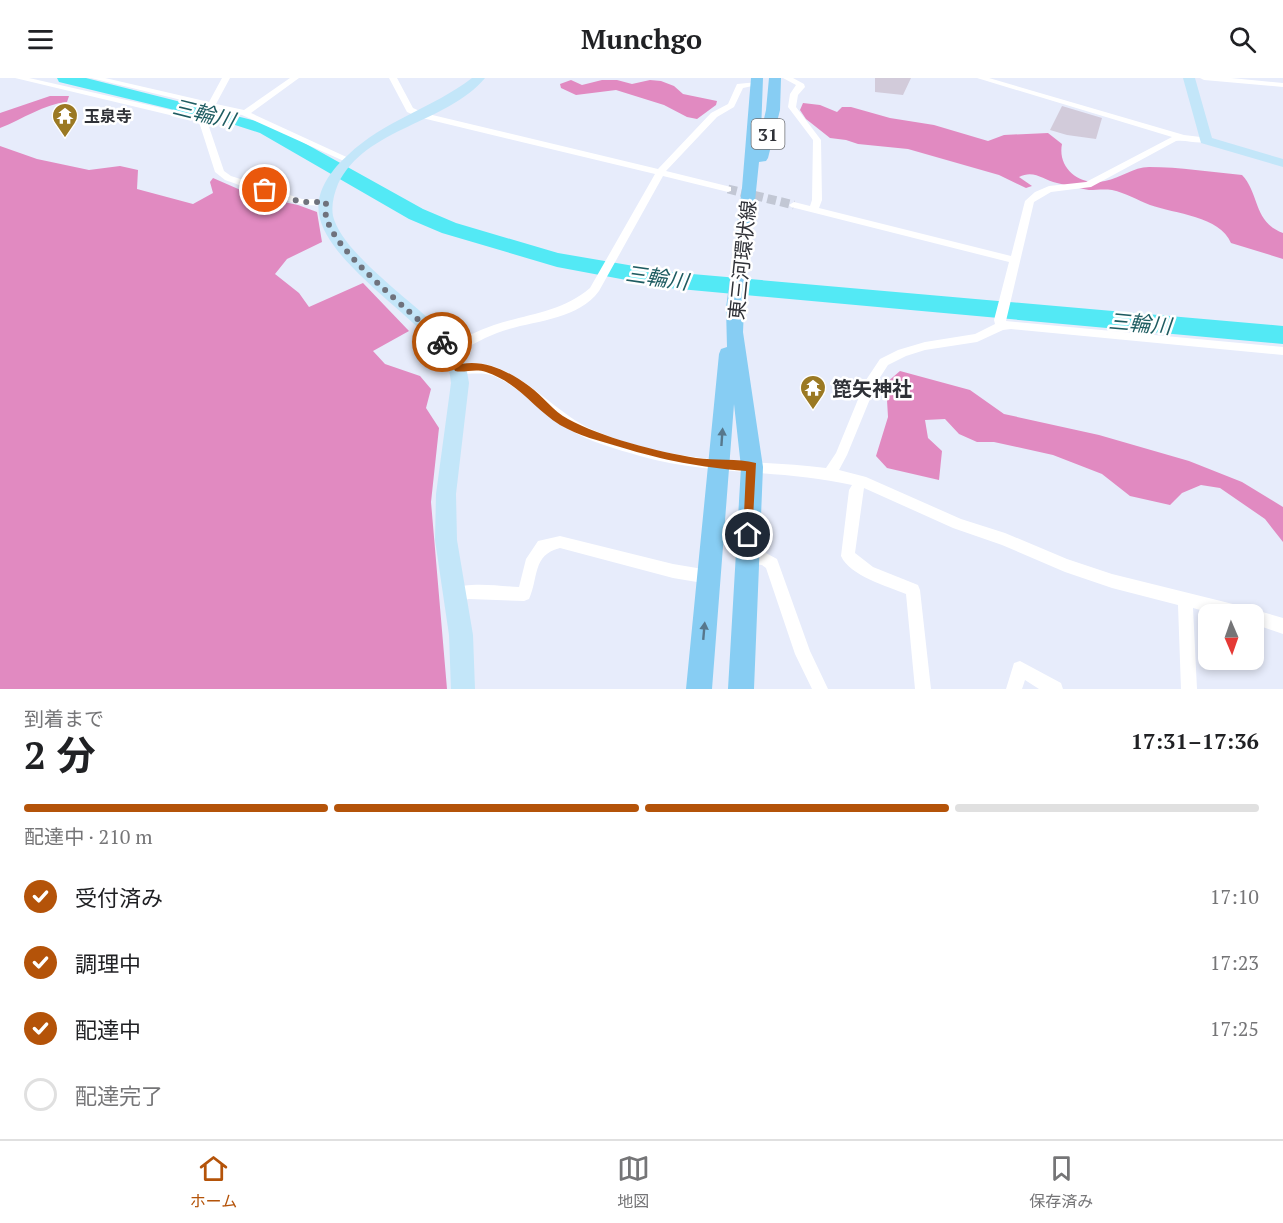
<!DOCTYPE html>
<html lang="ja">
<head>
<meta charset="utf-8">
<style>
  :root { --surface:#fff; --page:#f2f2f2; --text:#202124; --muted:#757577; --line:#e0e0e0; --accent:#b45309 }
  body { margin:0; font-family:"PT Serif","Noto Sans JP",serif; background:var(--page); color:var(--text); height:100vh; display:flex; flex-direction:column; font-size:22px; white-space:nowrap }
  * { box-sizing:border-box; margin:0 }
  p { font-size:20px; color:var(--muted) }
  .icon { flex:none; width:33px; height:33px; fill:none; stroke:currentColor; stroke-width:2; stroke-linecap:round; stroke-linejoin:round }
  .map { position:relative; height:611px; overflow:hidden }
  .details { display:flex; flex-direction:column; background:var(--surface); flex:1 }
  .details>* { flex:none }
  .needle { width:39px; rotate:178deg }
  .tools { position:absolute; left:1198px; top:526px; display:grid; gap:12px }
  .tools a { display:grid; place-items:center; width:66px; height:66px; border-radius:12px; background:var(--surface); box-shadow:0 3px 9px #0003; font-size:30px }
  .pin { position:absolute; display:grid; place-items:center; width:51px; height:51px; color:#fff; margin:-26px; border:3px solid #fff; border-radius:50%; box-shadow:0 2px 6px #0007 }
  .courier { position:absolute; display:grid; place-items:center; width:60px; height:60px; margin:-30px; border:4px solid #b45309; border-radius:50%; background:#fff; color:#222; box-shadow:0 2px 8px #0007 }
  .overview em { font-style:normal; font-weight:700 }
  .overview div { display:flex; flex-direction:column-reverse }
  .overview { display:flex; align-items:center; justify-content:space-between; height:102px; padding:0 24px }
  h1 { font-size:39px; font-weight:700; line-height:45px }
  .bar { display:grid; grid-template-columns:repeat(4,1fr); gap:9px 6px; align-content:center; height:72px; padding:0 24px }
  .bar i { height:8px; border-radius:4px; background:var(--line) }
  .bar .selected { background:var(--accent) }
  .bar p { grid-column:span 4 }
  ol { padding:0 24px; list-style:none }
  li { display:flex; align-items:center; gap:18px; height:66px }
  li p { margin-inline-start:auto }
  li .icon { padding:6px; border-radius:50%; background:var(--accent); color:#fff; stroke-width:4 }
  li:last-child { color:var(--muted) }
  li i { width:33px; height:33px; border:3px solid var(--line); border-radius:50% }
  header { display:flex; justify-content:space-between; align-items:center; height:78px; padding:0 24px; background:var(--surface); font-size:27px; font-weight:700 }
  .tabs { display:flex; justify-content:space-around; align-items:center; height:84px; border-top:2px solid var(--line); background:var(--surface); font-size:16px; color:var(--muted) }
  .tabs a { display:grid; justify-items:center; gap:3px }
  .tabs .selected { color:var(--accent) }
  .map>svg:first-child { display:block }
  .forest { fill:#e18ac1 }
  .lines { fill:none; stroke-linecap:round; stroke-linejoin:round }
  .river { fill:#53e9f5; fill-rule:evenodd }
  .building { fill:#d2cbda }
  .street-tunnel { stroke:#c2c7d4; stroke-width:9; stroke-dasharray:9 4.5; stroke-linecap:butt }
  .street { fill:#fff; fill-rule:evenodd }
  .secondary { fill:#c3e6f9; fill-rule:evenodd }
  .primary { fill:#87cdf3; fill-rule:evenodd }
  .oneway { fill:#57778c }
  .route { fill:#b45309 }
  .done { stroke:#6f727c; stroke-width:6; stroke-dasharray:0 10.8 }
  .labels { text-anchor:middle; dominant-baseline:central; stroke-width:5; stroke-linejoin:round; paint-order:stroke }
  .far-poi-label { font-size:16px; font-weight:bold; fill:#2f3137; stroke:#fff; text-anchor:start }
  .shield { fill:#fff; stroke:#6d6f73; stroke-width:1.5 }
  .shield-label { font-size:18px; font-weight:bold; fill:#2f3137 }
  .street-label { font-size:20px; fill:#2f3137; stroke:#fff }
  .poi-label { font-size:20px; font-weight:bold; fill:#2f3137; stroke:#fff; text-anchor:start }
  .water-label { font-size:21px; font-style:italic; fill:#1e5c61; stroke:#fff }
</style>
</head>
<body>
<header><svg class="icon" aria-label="menu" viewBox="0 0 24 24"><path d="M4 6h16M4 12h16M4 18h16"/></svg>Munchgo<svg class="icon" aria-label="search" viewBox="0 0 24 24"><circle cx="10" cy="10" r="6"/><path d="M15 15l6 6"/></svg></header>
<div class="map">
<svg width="1283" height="611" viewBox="0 0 1283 611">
  <rect width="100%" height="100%" fill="#e7ecfb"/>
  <!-- forest -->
  <path class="forest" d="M 571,2 L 582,7 L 602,2 L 617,2 L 632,6 L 650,2 L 661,3 L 674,8 L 683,16 L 717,23 L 716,27 L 697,41 L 687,39 L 664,27 L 616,12 L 576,17 L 561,10 L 560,6 Z
    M 50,18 L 69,18 L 67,24 C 44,26 23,41 0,50 L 0,35 Z
    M 803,25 L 820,27 L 837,34 L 842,29 L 851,29 L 890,40 L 934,47 L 988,63 L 1004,57 L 1048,55 L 1062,66 C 1057,91 1081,109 1105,103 C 1121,100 1133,89 1149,89 C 1180,89 1211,94 1242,97 C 1260,116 1253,144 1283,155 L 1283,181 L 1231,165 C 1220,138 1175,136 1150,127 C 1137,122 1126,115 1112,112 C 1104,111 1096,112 1089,112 C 1083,111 1064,107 1057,105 C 1043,102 1034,91 1019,99 L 1032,108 L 1026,110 L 999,97 L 908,71 L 858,66 L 846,62 L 830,60 L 806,41 L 800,32 Z
    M 0,68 L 37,81 L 89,92 L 120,88 L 138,92 L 137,111 L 193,126 L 213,115 L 210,104 L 213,100 L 252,117 L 298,127 L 317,134 L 322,164 L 287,181 L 275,196 L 299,215 L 309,229 L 363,205 L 409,253 L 373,273 L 385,286 L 420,298 L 431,311 L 426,330 L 439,350 L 431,424 L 447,611 L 0,611 Z
    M 900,293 L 970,312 L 1004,336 L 1099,357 L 1189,383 L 1242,404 L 1283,429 L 1283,464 L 1265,441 L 1220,410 L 1201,407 L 1182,415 L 1170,427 L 1130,418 L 1102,396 L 1053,377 L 994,364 L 977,364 L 959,356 L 945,341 L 925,342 L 928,360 L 942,373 L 939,402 L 887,390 L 876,378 L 888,339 L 886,305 Z"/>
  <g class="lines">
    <!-- river -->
    <path class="river" d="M 57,0 L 86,0 L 272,47 L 423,131 L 456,145 L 558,175 L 669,194 L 1283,248 L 1283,266 L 669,210 L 557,189 L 442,155 L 409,141 L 260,55 L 232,46 L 59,4 Z"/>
  </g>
  <!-- building -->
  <path class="building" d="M 875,0 L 911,0 L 903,17 L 875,14 Z
    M 1062,28 L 1102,40 L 1096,61 L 1067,57 L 1050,52 Z"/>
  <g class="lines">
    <!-- street-tunnel -->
    <path class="street-tunnel" d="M 728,111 L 794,127"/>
    <!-- street -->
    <path class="street" d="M 15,0 L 29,0 L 206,40 L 224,93 L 231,98 L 302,121 L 326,121 L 331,124 C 313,137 246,109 225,102 L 215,94 L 199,44 Z
      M 91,0 L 105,0 L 209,24 L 222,0 L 230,0 L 216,26 L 244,32 L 290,0 L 299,0 L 251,35 L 353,82 L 349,85 L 346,84 L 242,37 L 214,30 L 208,35 L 204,33 L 206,28 Z
      M 389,0 L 397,0 L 413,30 L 424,35 L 658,91 L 711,35 L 728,26 L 737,6 L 758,4 L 762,6 L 743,10 L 734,29 L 717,39 L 666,93 L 731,109 L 731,113 L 728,114 L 663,98 L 599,213 C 576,244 530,242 497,255 C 481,261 466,271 450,276 L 444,272 L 446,269 C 461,261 477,253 494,247 C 527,236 562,234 590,210 L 655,96 L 418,39 L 407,34 Z
      M 783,0 L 793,0 L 804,6 L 805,9 L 798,17 L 796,29 L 821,62 L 822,122 L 819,130 L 1011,178 L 1025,123 L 1035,114 L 1049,108 L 1086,104 L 1172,59 L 977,0 L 989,0 L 1184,57 L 1209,60 L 1210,62 C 1201,68 1187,61 1176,63 L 1091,109 L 1051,114 L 1034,124 L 1006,243 L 1283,269 L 1283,277 L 1011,251 L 1003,252 L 977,264 L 925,272 L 906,278 L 888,287 L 877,304 L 847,377 L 839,392 L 866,399 L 961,441 L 1005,455 L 1067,481 L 1112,496 L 1249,530 L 1283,540 L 1283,556 L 1254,546 L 1254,537 L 1219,537 L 1193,530 L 1197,611 L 1181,611 L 1178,527 L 1112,510 L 1065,494 L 1002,467 L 953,450 L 864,410 L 855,475 L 873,489 L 918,507 L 920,512 L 931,611 L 915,611 L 906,516 C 887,508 850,498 841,478 L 849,412 L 852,407 C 782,391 710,398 640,378 C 616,371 590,364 568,351 C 542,336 522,310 494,298 C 480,293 467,298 454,294 L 452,291 L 454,288 C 508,271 547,331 591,351 C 631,369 677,378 720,382 C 755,385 791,385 826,390 L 836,375 L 866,302 L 880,281 L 898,272 L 925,264 L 975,256 L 995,246 L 994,242 L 1009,184 L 791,129 L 789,127 L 794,124 L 810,128 L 812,122 L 813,62 L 788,29 L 790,16 L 796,7 Z
      M 1200,0 L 1231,0 L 1283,5 L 1283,9 L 1204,2 Z
      M 560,458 L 673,486 L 709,492 L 714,494 L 716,499 L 714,504 L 709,506 L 673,500 L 560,470 C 532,477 539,499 529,521 L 524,523 L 469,521 L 453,524 L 448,522 L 446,517 L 448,512 C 470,503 496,508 519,509 L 526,481 L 538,463 Z
      M 747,472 L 764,474 L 777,481 L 810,573 L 828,611 L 812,611 L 795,576 L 766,490 L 762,487 L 742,484 L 740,479 L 742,474 Z
      M 1020,583 L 1061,605 L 1063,611 L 1039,611 L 1025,602 L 1022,611 L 1006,611 L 1014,585 Z"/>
    <!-- secondary -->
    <path class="secondary" d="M 472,0 L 485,0 C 446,46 366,49 338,106 C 334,116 331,127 333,138 C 343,179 427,232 455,267 C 464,277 467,292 469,305 L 456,416 L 457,462 L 473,557 L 475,611 L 451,611 L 449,557 L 435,462 L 436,416 L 451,305 C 450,295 448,283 442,275 C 414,237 326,183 319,136 C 315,113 332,91 348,77 C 383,43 433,30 472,0 Z
      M 1183,0 L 1195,0 L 1212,60 L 1283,81 L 1283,89 L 1201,65 Z"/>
    <!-- primary -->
    <path class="primary" d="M 751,0 L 763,0 L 761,54 L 766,32 L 769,0 L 781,0 L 780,32 L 768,80 L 766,83 L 759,84 L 744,230 L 743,254 L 763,389 L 754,611 L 728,611 L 741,389 L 734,326 L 712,611 L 686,611 L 719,276 L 721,271 L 727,269 L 726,230 L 742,110 Z"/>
  </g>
  <!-- one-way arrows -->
  <defs><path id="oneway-solid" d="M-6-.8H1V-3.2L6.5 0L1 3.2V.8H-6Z" transform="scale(1.5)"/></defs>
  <g class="oneway">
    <use href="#oneway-solid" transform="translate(722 359) rotate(-86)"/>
    <use href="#oneway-solid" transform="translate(704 553) rotate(-85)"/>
  </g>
  <!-- route -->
  <path class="route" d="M 442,260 L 453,269 L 461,286 C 485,281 510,294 529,308 C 543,318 553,333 568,341 C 600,359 659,374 696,380 C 715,383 737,380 756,385 L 752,460 L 744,460 L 743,457 L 746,393 C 699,389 666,383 620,369 C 600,363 579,358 560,347 C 534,331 519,305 486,294 C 475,290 465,295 455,293 L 446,274 L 437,264 Z"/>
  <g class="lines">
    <!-- done -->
    <path class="done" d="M 265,112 L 301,124 L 326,124 C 326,128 325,134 326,138 C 333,174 414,235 442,264"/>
  </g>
  <!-- icons -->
  <defs>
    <symbol id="temple-pin" viewBox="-11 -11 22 30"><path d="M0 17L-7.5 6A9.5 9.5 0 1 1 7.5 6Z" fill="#9b7923" stroke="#fff"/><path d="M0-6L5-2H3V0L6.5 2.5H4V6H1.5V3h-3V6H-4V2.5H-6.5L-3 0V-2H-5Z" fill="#fff"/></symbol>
  </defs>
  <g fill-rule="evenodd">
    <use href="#temple-pin" x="50" y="23" width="30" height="40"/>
    <use href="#temple-pin" x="798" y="295" width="30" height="40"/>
  </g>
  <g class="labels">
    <!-- far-poi labels -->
    <g class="far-poi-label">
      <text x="84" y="38">玉泉寺</text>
    </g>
    <!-- shield labels -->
    <rect class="shield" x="751.5" y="41" width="33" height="30" rx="4.5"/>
    <g class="shield-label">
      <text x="768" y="56">31</text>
    </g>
    <!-- street labels -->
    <g class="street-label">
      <text transform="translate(742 182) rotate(-84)">東三河環状線</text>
    </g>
    <!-- poi labels -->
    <g class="poi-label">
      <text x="832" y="310">箆矢神社</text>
    </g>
    <!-- water labels -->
    <g class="water-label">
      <text transform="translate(204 35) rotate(14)">三輪川</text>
      <text transform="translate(657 199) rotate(8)">三輪川</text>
      <text transform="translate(1140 245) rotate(5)">三輪川</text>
    </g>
  </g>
</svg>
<div class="tools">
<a><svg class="needle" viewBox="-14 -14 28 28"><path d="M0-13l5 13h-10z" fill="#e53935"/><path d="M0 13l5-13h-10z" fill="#757577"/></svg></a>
</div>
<div class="pin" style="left:265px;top:112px;background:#ea580c"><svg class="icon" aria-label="bag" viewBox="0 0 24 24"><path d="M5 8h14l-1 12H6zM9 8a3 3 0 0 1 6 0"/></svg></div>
<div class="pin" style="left:748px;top:457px;background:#1f2937"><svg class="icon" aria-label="home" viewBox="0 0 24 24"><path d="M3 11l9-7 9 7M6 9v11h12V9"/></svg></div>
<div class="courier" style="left:442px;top:264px"><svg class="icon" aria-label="bike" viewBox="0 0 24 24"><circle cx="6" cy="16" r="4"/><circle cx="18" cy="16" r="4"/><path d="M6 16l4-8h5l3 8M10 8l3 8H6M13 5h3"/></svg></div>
</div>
<section class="details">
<div class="overview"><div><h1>2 分</h1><p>到着まで</p></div><em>17:31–17:36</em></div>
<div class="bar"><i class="selected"></i><i class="selected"></i><i class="selected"></i><i></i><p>配達中 · 210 m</p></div>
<ol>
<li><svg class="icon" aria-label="check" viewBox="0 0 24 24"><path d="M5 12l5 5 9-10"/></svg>受付済み<p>17:10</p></li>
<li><svg class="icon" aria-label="check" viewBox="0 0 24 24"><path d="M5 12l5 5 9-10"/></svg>調理中<p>17:23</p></li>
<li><svg class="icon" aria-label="check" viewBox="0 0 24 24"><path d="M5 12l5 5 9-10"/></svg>配達中<p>17:25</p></li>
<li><i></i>配達完了</li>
</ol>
</section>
<nav class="tabs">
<a class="selected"><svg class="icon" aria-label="home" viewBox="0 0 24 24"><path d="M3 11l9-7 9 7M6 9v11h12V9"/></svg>ホーム</a>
<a><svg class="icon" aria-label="map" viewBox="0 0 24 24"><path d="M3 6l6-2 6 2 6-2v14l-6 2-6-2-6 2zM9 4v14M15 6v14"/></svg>地図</a>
<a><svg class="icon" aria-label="saved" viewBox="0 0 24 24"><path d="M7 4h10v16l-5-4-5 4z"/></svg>保存済み</a>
</nav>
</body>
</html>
